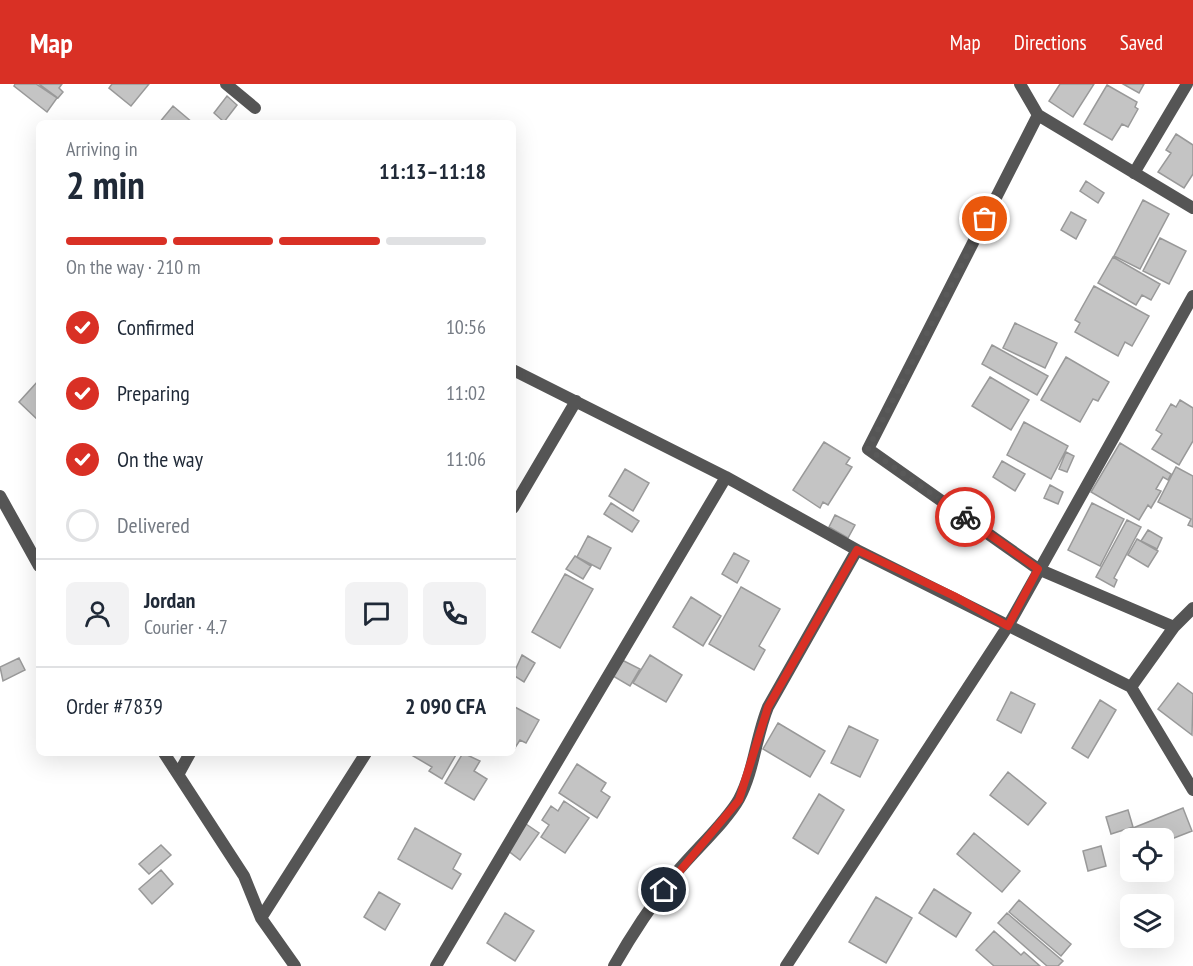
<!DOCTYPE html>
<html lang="en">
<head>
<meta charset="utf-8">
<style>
  :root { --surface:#fff; --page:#f2f2f3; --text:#1f2937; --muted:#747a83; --line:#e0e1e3; --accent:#d93025 }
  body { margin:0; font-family:"PT Sans Narrow",sans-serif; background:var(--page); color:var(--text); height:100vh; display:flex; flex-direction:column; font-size:22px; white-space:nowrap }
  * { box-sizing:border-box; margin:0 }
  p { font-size:20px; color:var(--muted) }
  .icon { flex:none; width:33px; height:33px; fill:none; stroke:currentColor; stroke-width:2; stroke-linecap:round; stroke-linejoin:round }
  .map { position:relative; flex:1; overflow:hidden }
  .side { position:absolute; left:36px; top:36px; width:480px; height:636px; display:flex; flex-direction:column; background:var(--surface); border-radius:9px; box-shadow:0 6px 24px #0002 }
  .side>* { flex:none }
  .controls { position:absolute; left:1120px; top:744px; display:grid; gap:12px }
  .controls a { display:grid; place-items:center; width:54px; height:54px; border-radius:9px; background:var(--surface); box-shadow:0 6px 24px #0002; font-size:30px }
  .pin { position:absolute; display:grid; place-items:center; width:51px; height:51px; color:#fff; margin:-26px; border:3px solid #fff; border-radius:50%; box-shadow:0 2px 6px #0007 }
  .courier { position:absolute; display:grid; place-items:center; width:60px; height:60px; margin:-30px; border:4px solid #d93025; border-radius:50%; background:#fff; color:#222; box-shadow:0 2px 8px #0007 }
  .overview em { font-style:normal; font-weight:800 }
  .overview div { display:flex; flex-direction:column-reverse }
  .overview { display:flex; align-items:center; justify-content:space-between; height:102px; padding:0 30px }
  h1 { font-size:39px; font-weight:800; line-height:45px }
  .bar { display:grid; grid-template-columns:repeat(4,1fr); gap:9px 6px; align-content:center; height:72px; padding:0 30px }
  .bar i { height:8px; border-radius:4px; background:var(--line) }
  .bar .on { background:var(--accent) }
  .bar p { grid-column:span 4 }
  .line { display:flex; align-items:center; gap:15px; padding:0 30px; border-top:2px solid var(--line) }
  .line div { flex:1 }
  .round { display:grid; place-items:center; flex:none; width:63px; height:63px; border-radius:9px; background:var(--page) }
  ol { padding:0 30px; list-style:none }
  li { display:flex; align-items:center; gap:18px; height:66px }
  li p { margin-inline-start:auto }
  li .icon { padding:6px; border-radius:50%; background:var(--accent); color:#fff; stroke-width:4 }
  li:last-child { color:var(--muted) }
  li i { width:33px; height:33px; border:3px solid var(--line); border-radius:50% }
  header { display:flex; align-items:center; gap:36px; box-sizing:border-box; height:84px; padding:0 30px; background:var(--accent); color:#fff }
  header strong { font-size:28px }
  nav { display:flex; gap:33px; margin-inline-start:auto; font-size:21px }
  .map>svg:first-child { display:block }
  .building { fill:#c4c4c4; stroke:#999; stroke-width:1.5 }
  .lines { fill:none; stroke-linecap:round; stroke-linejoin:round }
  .street { stroke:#555; stroke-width:12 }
  .done { stroke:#595959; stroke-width:6; stroke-dasharray:0 10.8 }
  .route { stroke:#d93025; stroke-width:8 }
</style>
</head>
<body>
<header>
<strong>Map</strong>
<nav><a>Map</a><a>Directions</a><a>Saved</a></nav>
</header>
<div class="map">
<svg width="1193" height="882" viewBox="0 0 1193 882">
  <rect width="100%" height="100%" fill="#fff"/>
  <!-- building -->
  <path class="building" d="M 15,0 L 36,0 L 57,14 L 47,28 L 14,2 Z
    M 39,0 L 62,0 L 59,4 L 63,8 L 58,14 Z
    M 112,0 L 149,0 L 131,22 L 109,4 Z
    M 1060,0 L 1094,0 L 1073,33 L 1049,17 Z
    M 1123,0 L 1144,0 L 1139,9 Z
    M 1107,1 L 1137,18 L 1135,23 L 1138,25 L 1128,43 L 1122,40 L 1112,56 L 1084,40 Z
    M 227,12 L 237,21 L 224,38 L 214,29 Z
    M 173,22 L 193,39 L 159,39 Z
    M 1176,50 L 1193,61 L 1193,90 L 1184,104 L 1158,88 L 1171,69 L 1166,66 Z
    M 1086,97 L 1104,109 L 1098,119 L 1080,107 Z
    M 1143,116 L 1169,130 L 1140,185 L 1114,172 Z
    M 1071,128 L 1086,136 L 1076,155 L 1061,146 Z
    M 1160,154 L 1186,167 L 1169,200 L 1143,187 Z
    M 1113,173 L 1160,200 L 1151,216 L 1142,211 L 1136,221 L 1098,199 Z
    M 1094,202 L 1149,232 L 1132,262 L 1125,258 L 1118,272 L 1075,248 L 1080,239 L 1075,236 Z
    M 1015,239 L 1057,259 L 1045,284 L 1003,264 Z
    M 992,261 L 1048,292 L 1037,311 L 982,280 Z
    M 1066,273 L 1109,298 L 1098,317 L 1093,315 L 1080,338 L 1041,316 Z
    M 990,293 L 1029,316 L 1011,346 L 972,322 Z
    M 39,296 L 39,337 L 19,318 Z
    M 1180,316 L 1193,324 L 1193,357 L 1179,381 L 1152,365 L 1162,350 L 1156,346 L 1171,320 L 1176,323 Z
    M 1024,338 L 1068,362 L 1051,395 L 1007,371 Z
    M 824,358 L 850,374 L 846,380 L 852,383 L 828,421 L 823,418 L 820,424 L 793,406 Z
    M 1120,359 L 1171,390 L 1168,396 L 1163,393 L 1156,405 L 1161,407 L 1151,424 L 1148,421 L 1139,436 L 1091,408 Z
    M 1066,368 L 1074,372 L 1067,388 L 1059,385 Z
    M 1002,377 L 1025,390 L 1015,407 L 993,393 Z
    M 1176,383 L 1193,392 L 1193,443 L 1188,441 L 1191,435 L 1158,418 Z
    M 625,385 L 649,399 L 633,427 L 609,412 Z
    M 1050,401 L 1063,408 L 1058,420 L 1044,414 Z
    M 611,419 L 639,437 L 632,448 L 604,430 Z
    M 1092,419 L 1124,435 L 1100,482 L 1068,466 Z
    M 835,431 L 855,441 L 848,454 L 829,443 Z
    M 1127,436 L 1141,443 L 1114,494 L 1117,496 L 1114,503 L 1096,493 Z
    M 1148,446 L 1162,454 L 1157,465 L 1141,457 Z
    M 588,452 L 611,464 L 600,485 L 577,473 Z
    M 1137,455 L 1158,467 L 1148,483 L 1128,471 Z
    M 734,469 L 749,477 L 737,499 L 722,490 Z
    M 575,472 L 591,482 L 583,495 L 566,485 Z
    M 565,490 L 593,505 L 560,564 L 532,548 Z
    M 741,503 L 780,525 L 759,562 L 765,566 L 754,586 L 709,560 Z
    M 691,513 L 721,532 L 703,562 L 673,543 Z
    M 522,571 L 535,579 L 524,598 L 513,591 Z
    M 650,571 L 682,591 L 666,618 L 633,599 Z
    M 19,574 L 25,586 L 3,597 L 0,583 Z
    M 622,576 L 640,585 L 630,602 L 613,592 Z
    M 1178,599 L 1193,610 L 1192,651 L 1158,625 Z
    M 1011,608 L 1035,620 L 1021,649 L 997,636 Z
    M 1100,616 L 1116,626 L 1088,674 L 1072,664 Z
    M 513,622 L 539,636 L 526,659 L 520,656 L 513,667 Z
    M 778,639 L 825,667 L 810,693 L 763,665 Z
    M 849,642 L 878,656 L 860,693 L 831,679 Z
    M 408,669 L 457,669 L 442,695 L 429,687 L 432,683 Z
    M 463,669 L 480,677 L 474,687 L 487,695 L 474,716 L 445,699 Z
    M 577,680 L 606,699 L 601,707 L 610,713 L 597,734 L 559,709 Z
    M 1008,688 L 1046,719 L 1028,741 L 990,711 Z
    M 819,710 L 844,726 L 818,770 L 793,754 Z
    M 564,717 L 589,734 L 565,769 L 541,753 L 549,741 L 542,736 L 551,722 L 558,727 Z
    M 1183,724 L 1192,747 L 1164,758 L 1164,754 L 1131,754 L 1131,768 L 1123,748 Z
    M 1128,726 L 1133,743 L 1111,750 L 1106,733 Z
    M 526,740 L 539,749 L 520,776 L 507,766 Z
    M 415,744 L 461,770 L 453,785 L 461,790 L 452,805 L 398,775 Z
    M 974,749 L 1020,787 L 1002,808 L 957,770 Z
    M 161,761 L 171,771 L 149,790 L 139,780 Z
    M 1101,762 L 1106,782 L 1088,787 L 1083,767 Z
    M 161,786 L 173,800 L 152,820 L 139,805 Z
    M 934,805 L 971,829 L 956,853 L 919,829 Z
    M 379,808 L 400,820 L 385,846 L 364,833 Z
    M 876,813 L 912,834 L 886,879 L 849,858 Z
    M 1019,816 L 1071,860 L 1061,872 L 1009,828 Z
    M 505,829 L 534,847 L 515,877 L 487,859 Z
    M 1007,829 L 1063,877 L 1058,882 L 1047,882 L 998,839 Z
    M 994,847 L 1021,871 L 1024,868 L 1040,882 L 994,882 L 976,866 Z"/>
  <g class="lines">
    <!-- street -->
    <path class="street" d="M 226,0 L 255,24
      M 1020,0 L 1038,31 L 868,365 L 1038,485 L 1174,543
      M 1038,31 L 1193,124
      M 1134,89 L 1187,0
      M 513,286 L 726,393 L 857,466 L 1131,603 L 1193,706
      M 0,412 L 39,482
      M 513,424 L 576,317
      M 1131,603 L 1174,543 L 1193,524
      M 164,669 L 244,792 L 261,834 L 295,882
      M 179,689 L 190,669
      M 261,834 L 366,669
      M 436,882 L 726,393
      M 614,882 C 632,850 653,819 676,789 C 693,768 727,737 739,715 C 754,687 756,652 768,623 L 857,466
      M 786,882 L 1008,542 L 1193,212"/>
  </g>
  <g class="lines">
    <!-- done -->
    <path class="done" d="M 965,433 L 868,365 L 985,135"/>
    <!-- route -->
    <path class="route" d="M 664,806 L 739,716 L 768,623 L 857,466 L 954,512 L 1008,542 L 1038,485 L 965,433"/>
  </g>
</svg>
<div class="controls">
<a><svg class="icon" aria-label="locate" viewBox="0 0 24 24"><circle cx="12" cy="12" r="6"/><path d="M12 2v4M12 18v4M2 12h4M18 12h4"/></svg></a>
<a><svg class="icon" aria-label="layers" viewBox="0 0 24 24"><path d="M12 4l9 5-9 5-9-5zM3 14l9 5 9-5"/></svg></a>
</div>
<div class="pin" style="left:985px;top:135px;background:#ea580c"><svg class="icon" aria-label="bag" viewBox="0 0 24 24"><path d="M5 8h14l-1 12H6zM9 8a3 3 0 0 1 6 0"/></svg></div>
<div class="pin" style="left:664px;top:806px;background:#1f2937"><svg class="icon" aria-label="home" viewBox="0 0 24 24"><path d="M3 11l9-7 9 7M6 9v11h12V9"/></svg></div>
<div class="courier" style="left:965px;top:433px"><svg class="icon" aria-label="bike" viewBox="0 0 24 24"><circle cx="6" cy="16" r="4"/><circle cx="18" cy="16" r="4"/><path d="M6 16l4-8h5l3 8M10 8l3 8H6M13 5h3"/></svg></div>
<section class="side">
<div class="overview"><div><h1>2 min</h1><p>Arriving in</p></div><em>11:13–11:18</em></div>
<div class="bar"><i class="on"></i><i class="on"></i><i class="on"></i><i></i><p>On the way · 210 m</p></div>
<ol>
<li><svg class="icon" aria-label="check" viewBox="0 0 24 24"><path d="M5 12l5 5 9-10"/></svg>Confirmed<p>10:56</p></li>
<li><svg class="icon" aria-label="check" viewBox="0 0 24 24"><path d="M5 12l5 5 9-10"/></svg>Preparing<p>11:02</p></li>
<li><svg class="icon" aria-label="check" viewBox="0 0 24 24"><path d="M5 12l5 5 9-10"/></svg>On the way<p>11:06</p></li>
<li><i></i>Delivered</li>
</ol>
<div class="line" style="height:108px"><a class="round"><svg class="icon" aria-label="person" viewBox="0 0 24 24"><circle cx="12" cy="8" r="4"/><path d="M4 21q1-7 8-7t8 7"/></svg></a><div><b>Jordan</b><p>Courier · 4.7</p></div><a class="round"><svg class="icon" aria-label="chat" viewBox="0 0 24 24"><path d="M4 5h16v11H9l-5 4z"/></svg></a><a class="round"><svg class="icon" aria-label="phone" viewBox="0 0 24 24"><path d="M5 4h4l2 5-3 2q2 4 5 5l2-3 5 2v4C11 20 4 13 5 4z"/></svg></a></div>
<div class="line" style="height:78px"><div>Order #7839</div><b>2 090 CFA</b></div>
</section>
</div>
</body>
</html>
